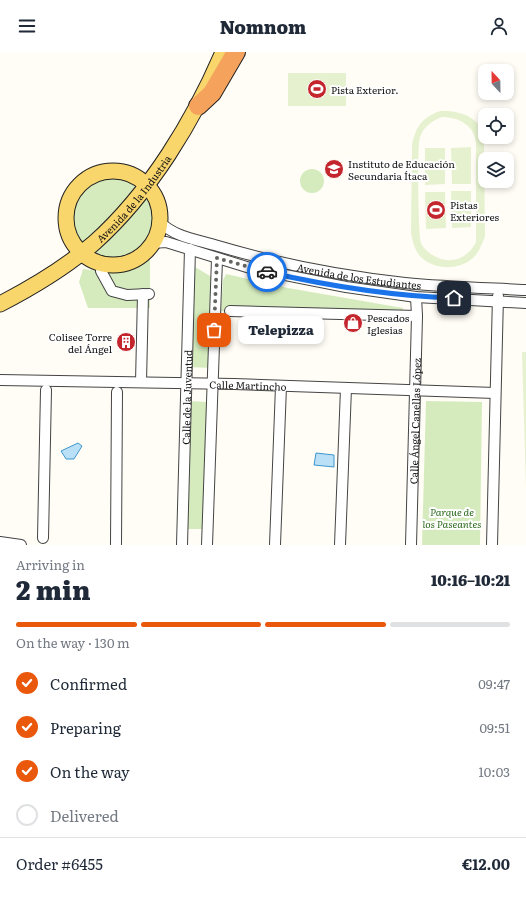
<!DOCTYPE html>
<html lang="en">
<head>
<meta charset="utf-8">
<style>
  :root { --surface:#fff; --page:#f6f6f7; --text:#1f2937; --muted:#747a83; --line:#e0e1e3; --accent:#ea580c }
  body { margin:0; font-family:Literata,serif; background:var(--page); color:var(--text); height:100vh; display:flex; flex-direction:column; font-size:15px; white-space:nowrap }
  * { box-sizing:border-box; margin:0 }
  p { font-size:13px; color:var(--muted) }
  .icon { flex:none; width:22px; height:22px; fill:none; stroke:currentColor; stroke-width:2; stroke-linecap:round; stroke-linejoin:round }
  .map { position:relative; height:493px; overflow:hidden }
  .sheet { display:flex; flex-direction:column; background:var(--surface); flex:1 }
  .sheet>* { flex:none }
  .needle { width:26px; rotate:338deg }
  .tools { position:absolute; left:478px; top:12px; display:grid; gap:8px }
  .tools a { display:grid; place-items:center; width:36px; height:36px; border-radius:8px; background:var(--surface); box-shadow:0 2px 6px #0003; font-size:20px }
  .pin { position:absolute; display:grid; place-items:center; width:34px; height:34px; color:#fff; margin:-17px; border-radius:8px; box-shadow:0 2px 6px #0006 }
  .courier { position:absolute; display:grid; place-items:center; width:40px; height:40px; margin:-20px; border:3px solid #1a73e8; border-radius:50%; background:#fff; color:#222; box-shadow:0 1px 5px #0007 }
  .bubble { position:absolute; height:28px; border-radius:8px; background:var(--surface); box-shadow:0 2px 6px #0003; font-size:13px; font-weight:800; line-height:28px; text-align:center }
  .headline em { font-style:normal; font-weight:800 }
  .headline div { display:flex; flex-direction:column-reverse }
  .headline { display:flex; align-items:center; justify-content:space-between; height:68px; padding:0 16px }
  h1 { font-size:26px; font-weight:800; line-height:30px }
  .bar { display:grid; grid-template-columns:repeat(4,1fr); gap:6px 4px; align-content:center; height:48px; padding:0 16px }
  .bar i { height:5px; border-radius:3px; background:var(--line) }
  .bar .on { background:var(--accent) }
  .bar p { grid-column:span 4 }
  .line { display:flex; align-items:center; gap:10px; padding:0 16px; border-top:1px solid var(--line) }
  .line div { flex:1 }
  ol { padding:0 16px; list-style:none }
  li { display:flex; align-items:center; gap:12px; height:44px }
  li p { margin-inline-start:auto }
  li .icon { padding:4px; border-radius:50%; background:var(--accent); color:#fff; stroke-width:4 }
  li:last-child { color:var(--muted) }
  li i { width:22px; height:22px; border:2px solid var(--line); border-radius:50% }
  header { display:flex; justify-content:space-between; align-items:center; height:52px; padding:0 16px; background:var(--surface); font-size:18px; font-weight:800 }
  .map>svg:first-child { display:block }
  .green { fill:#d5ebbd }
  .pitch { fill:#e6f2cf; fill-rule:evenodd }
  .water { fill:#b9e0f7; stroke:#3f96cf }
  .lines { fill:none; stroke-linecap:round; stroke-linejoin:round }
  .street-casing { stroke:#444; stroke-width:12 }
  .primary-casing { stroke:#222; stroke-width:17 }
  .highway-casing { stroke:#222; stroke-width:20 }
  .street { stroke:#fff; stroke-width:10 }
  .primary { stroke:#f9d66b; stroke-width:15 }
  .highway { stroke:#f5a25d; stroke-width:18 }
  .done { stroke:#646461; stroke-width:4; stroke-dasharray:0 7.2 }
  .route { stroke:#1a73e8; stroke-width:5 }
  .labels { text-anchor:middle; dominant-baseline:central; stroke-width:4; stroke-linejoin:round; paint-order:stroke }
  .poi-label { font-size:10px; fill:#111; stroke:#fff; text-anchor:start }
  .street-label { font-size:10px; fill:#111; stroke:#fff }
  .park-label { font-size:10px; font-style:italic; fill:#2f6b1f; stroke:#fff }
</style>
</head>
<body>
<header><svg class="icon" aria-label="menu" viewBox="0 0 24 24"><path d="M4 6h16M4 12h16M4 18h16"/></svg>Nomnom<svg class="icon" aria-label="person" viewBox="0 0 24 24"><circle cx="12" cy="8" r="4"/><path d="M4 21q1-7 8-7t8 7"/></svg></header>
<div class="map">
<svg width="526" height="493" viewBox="0 0 526 493">
  <rect width="100%" height="100%" fill="#fffdf5"/>
  <!-- green -->
  <path class="green" d="M300 129a12 12 0 1 1 24 0a12 12 0 1 1-24 0Z
    M 105,125 L 120,125 L 135,131 L 136,133 C 127,146 93,187 79,191 C 58,167 77,131 105,125 Z
    M 147,144 L 149,145 C 171,184 133,217 93,204 L 92,202 Z
    M 150,207 L 150,256 L 88,256 L 79,230 L 83,217 C 108,220 129,224 150,207 Z
    M 190,212 L 215,227 L 213,316 L 187,315 Z
    M 226,222 L 288,236 L 403,256 L 404,264 L 221,259 L 223,228 Z
    M 188,349 L 208,350 L 205,477 L 185,477 Z
    M 426,349 L 482,350 L 480,493 L 422,493 Z"/>
  <!-- pitch -->
  <path class="pitch" d="M 288,21 L 346,21 L 346,54 L 288,54 Z
    M 440,59 C 459,58 483,65 484,88 L 485,185 C 482,191 480,198 475,204 C 462,219 432,219 419,203 C 414,196 412,188 411,180 L 412,93 C 416,74 422,66 440,59 ZM 442,65 C 459,65 475,74 476,91 L 476,190 C 467,208 448,214 431,202 C 427,199 423,196 421,191 C 418,182 417,93 420,85 C 424,74 432,69 442,65 Z
    M 471,95 L 471,132 L 452,132 L 451,96 Z
    M 425,96 L 445,96 L 445,132 L 425,133 Z
    M 451,139 L 471,139 L 471,175 L 452,176 Z
    M 425,140 L 445,140 L 446,176 L 426,177 Z
    M 522,300 L 526,300 L 526,437 Z"/>
  <!-- water -->
  <path class="water" d="M 78,391 L 82,394 L 74,407 L 66,407 L 61,399 Z
    M 316,401 L 334,403 L 334,415 L 314,413 Z"/>
  <g class="lines">
    <defs>
      <g id="street">
        <path id="s1" d="M 160,170 C 174,185 199,188 218,194 C 279,212 342,224 405,231 C 445,235 486,236 526,238"/>
        <path d="M 153,191 L 166,190 L 250,216 L 346,235 L 416,245 L 526,251"/>
        <path d="M 101,219 L 112,239 L 127,243 L 149,242"/>
        <path d="M 230,259 L 417,264"/>
        <path id="s2" d="M 0,328 L 234,332 L 495,341"/>
        <path d="M 141,330 L 143,242"/>
        <path d="M 43,486 L 46,338"/>
        <path d="M 0,490 L 21,493"/>
        <path d="M 116,493 L 117,340"/>
        <path id="s3" d="M 182,493 L 190,197"/>
        <path d="M 207,493 L 217,207"/>
        <path d="M 275,493 L 281,334"/>
        <path d="M 340,493 L 346,336"/>
        <path id="s4" d="M 411,493 L 417,264 L 416,245"/>
        <path d="M 492,493 L 498,244"/>
      </g>
      <g id="primary">
        <circle cx="113" cy="166" r="47"/>
        <path id="s5" d="M 0,252 C 33,235 66,215 94,191 C 150,141 194,68 223,0"/>
      </g>
      <path id="highway" d="M 198,54 L 212,41 L 236,0"/>
    </defs>
    <!-- street casing -->
    <use href="#street" class="street-casing"/>
    <!-- primary casing -->
    <use href="#primary" class="primary-casing"/>
    <!-- highway casing -->
    <use href="#highway" class="highway-casing"/>
    <!-- street -->
    <use href="#street" class="street"/>
    <!-- primary -->
    <use href="#primary" class="primary"/>
    <!-- highway -->
    <use href="#highway" class="highway"/>
  </g>
  <g class="lines">
    <!-- done -->
    <path class="done" d="M 214,278 L 217,206 L 267,220"/>
    <!-- route -->
    <path class="route" d="M 267,220 C 329,234 391,244 454,246"/>
  </g>
  <!-- icons -->
  <defs>
    <symbol id="stadium-disc" viewBox="-11 -11 22 22"><circle r="9.5" fill="#c4262e" stroke="#fff"/><path d="M0-5a6.5 5 0 1 0 0 10a6.5 5 0 1 0 0-10ZM-3.5-1.8h7v3.6h-7Z" fill="#fff"/></symbol>
    <symbol id="school-disc" viewBox="-11 -11 22 22"><circle r="9.5" fill="#c4262e" stroke="#fff"/><path d="M0-5L7-2L0 1L-7-2ZM-4 1L0 2.5L4 1V4Q0 6-4 4Z" fill="#fff"/></symbol>
    <symbol id="shop-disc" viewBox="-11 -11 22 22"><circle r="9.5" fill="#c4262e" stroke="#fff"/><path d="M-5-2.5h2.3a2.7 3.5 0 0 1 5.4 0H5L5.5 6h-11ZM-1.5-2.5h3a1.5 2.3 0 0 0-3 0Z" fill="#fff"/></symbol>
    <symbol id="building-disc" viewBox="-11 -11 22 22"><circle r="9.5" fill="#c4262e" stroke="#fff"/><path d="M-4-6H4V6H1V3H-1V6H-4ZM-2.5-4.3h1.7v1.8h-1.7ZM.8-4.3h1.7v1.8H.8ZM-2.5-1h1.7V.8h-1.7ZM.8-1h1.7V.8H.8Z" fill="#fff"/></symbol>
  </defs>
  <g fill-rule="evenodd">
    <use href="#stadium-disc" x="306" y="26" width="22" height="22"/>
    <use href="#school-disc" x="323" y="106" width="22" height="22"/>
    <use href="#stadium-disc" x="425" y="147" width="22" height="22"/>
    <use href="#shop-disc" x="342" y="260" width="22" height="22"/>
    <use href="#building-disc" x="115" y="279" width="22" height="22"/>
  </g>
  <g class="labels">
    <!-- poi labels -->
    <g class="poi-label">
      <text x="331" y="37">Pista Exterior.</text>
      <text x="348" y="111">Instituto de Educación<tspan x="348" dy="12">Secundaria Ítaca</tspan></text>
      <text x="450" y="152">Pistas<tspan x="450" dy="12">Exteriores</tspan></text>
      <text x="367" y="265">Pescados<tspan x="367" dy="12">Iglesias</tspan></text>
      <text x="112" y="284" text-anchor="end">Colisee Torre<tspan x="112" dy="12">del Ángel</tspan></text>
    </g>
    <!-- street labels -->
    <g class="street-label">
      <text stroke="none"><textPath href="#s5" startOffset="172">Avenida de la Industria</textPath></text>
      <text stroke="none"><textPath href="#s1" startOffset="208">Avenida de los Estudiantes</textPath></text>
      <text stroke="none"><textPath href="#s2" startOffset="248">Calle Martincho</textPath></text>
      <text stroke="none"><textPath href="#s3" startOffset="148">Calle de la Juventud</textPath></text>
      <text stroke="none"><textPath href="#s4" startOffset="124">Calle Ángel Canellas López</textPath></text>
    </g>
    <!-- park labels -->
    <g class="park-label">
      <text x="452" y="459">Parque de<tspan x="452" dy="12">los Paseantes</tspan></text>
    </g>
  </g>
</svg>
<div class="tools">
<a><svg class="needle" viewBox="-14 -14 28 28"><path d="M0-13l5 13h-10z" fill="#e53935"/><path d="M0 13l5-13h-10z" fill="#747a83"/></svg></a>
<a><svg class="icon" aria-label="locate" viewBox="0 0 24 24"><circle cx="12" cy="12" r="6"/><path d="M12 2v4M12 18v4M2 12h4M18 12h4"/></svg></a>
<a><svg class="icon" aria-label="layers" viewBox="0 0 24 24"><path d="M12 4l9 5-9 5-9-5zM3 14l9 5 9-5"/></svg></a>
</div>
<div class="pin" style="left:214px;top:278px;background:#ea580c"><svg class="icon" aria-label="bag" viewBox="0 0 24 24"><path d="M5 8h14l-1 12H6zM9 8a3 3 0 0 1 6 0"/></svg></div>
<div class="pin" style="left:454px;top:246px;background:#1f2937"><svg class="icon" aria-label="home" viewBox="0 0 24 24"><path d="M3 11l9-7 9 7M6 9v11h12V9"/></svg></div>
<div class="courier" style="left:267px;top:220px"><svg class="icon" aria-label="car" viewBox="0 0 24 24"><path d="M5 17H2v-5l4-1 3-4h7l3 4 3 1v5h-3M9 17h6M6 11h13"/><circle cx="7" cy="17" r="2"/><circle cx="17" cy="17" r="2"/></svg></div>
<div class="bubble" style="left:238px;top:264px;width:86px">Telepizza</div>
</div>
<section class="sheet">
<div class="headline"><div><h1>2 min</h1><p>Arriving in</p></div><em>10:16–10:21</em></div>
<div class="bar"><i class="on"></i><i class="on"></i><i class="on"></i><i></i><p>On the way · 130 m</p></div>
<ol>
<li><svg class="icon" aria-label="check" viewBox="0 0 24 24"><path d="M5 12l5 5 9-10"/></svg>Confirmed<p>09:47</p></li>
<li><svg class="icon" aria-label="check" viewBox="0 0 24 24"><path d="M5 12l5 5 9-10"/></svg>Preparing<p>09:51</p></li>
<li><svg class="icon" aria-label="check" viewBox="0 0 24 24"><path d="M5 12l5 5 9-10"/></svg>On the way<p>10:03</p></li>
<li><i></i>Delivered</li>
</ol>
<div class="line" style="height:52px"><div>Order #6455</div><b>€12.00</b></div>
</section>
</body>
</html>
